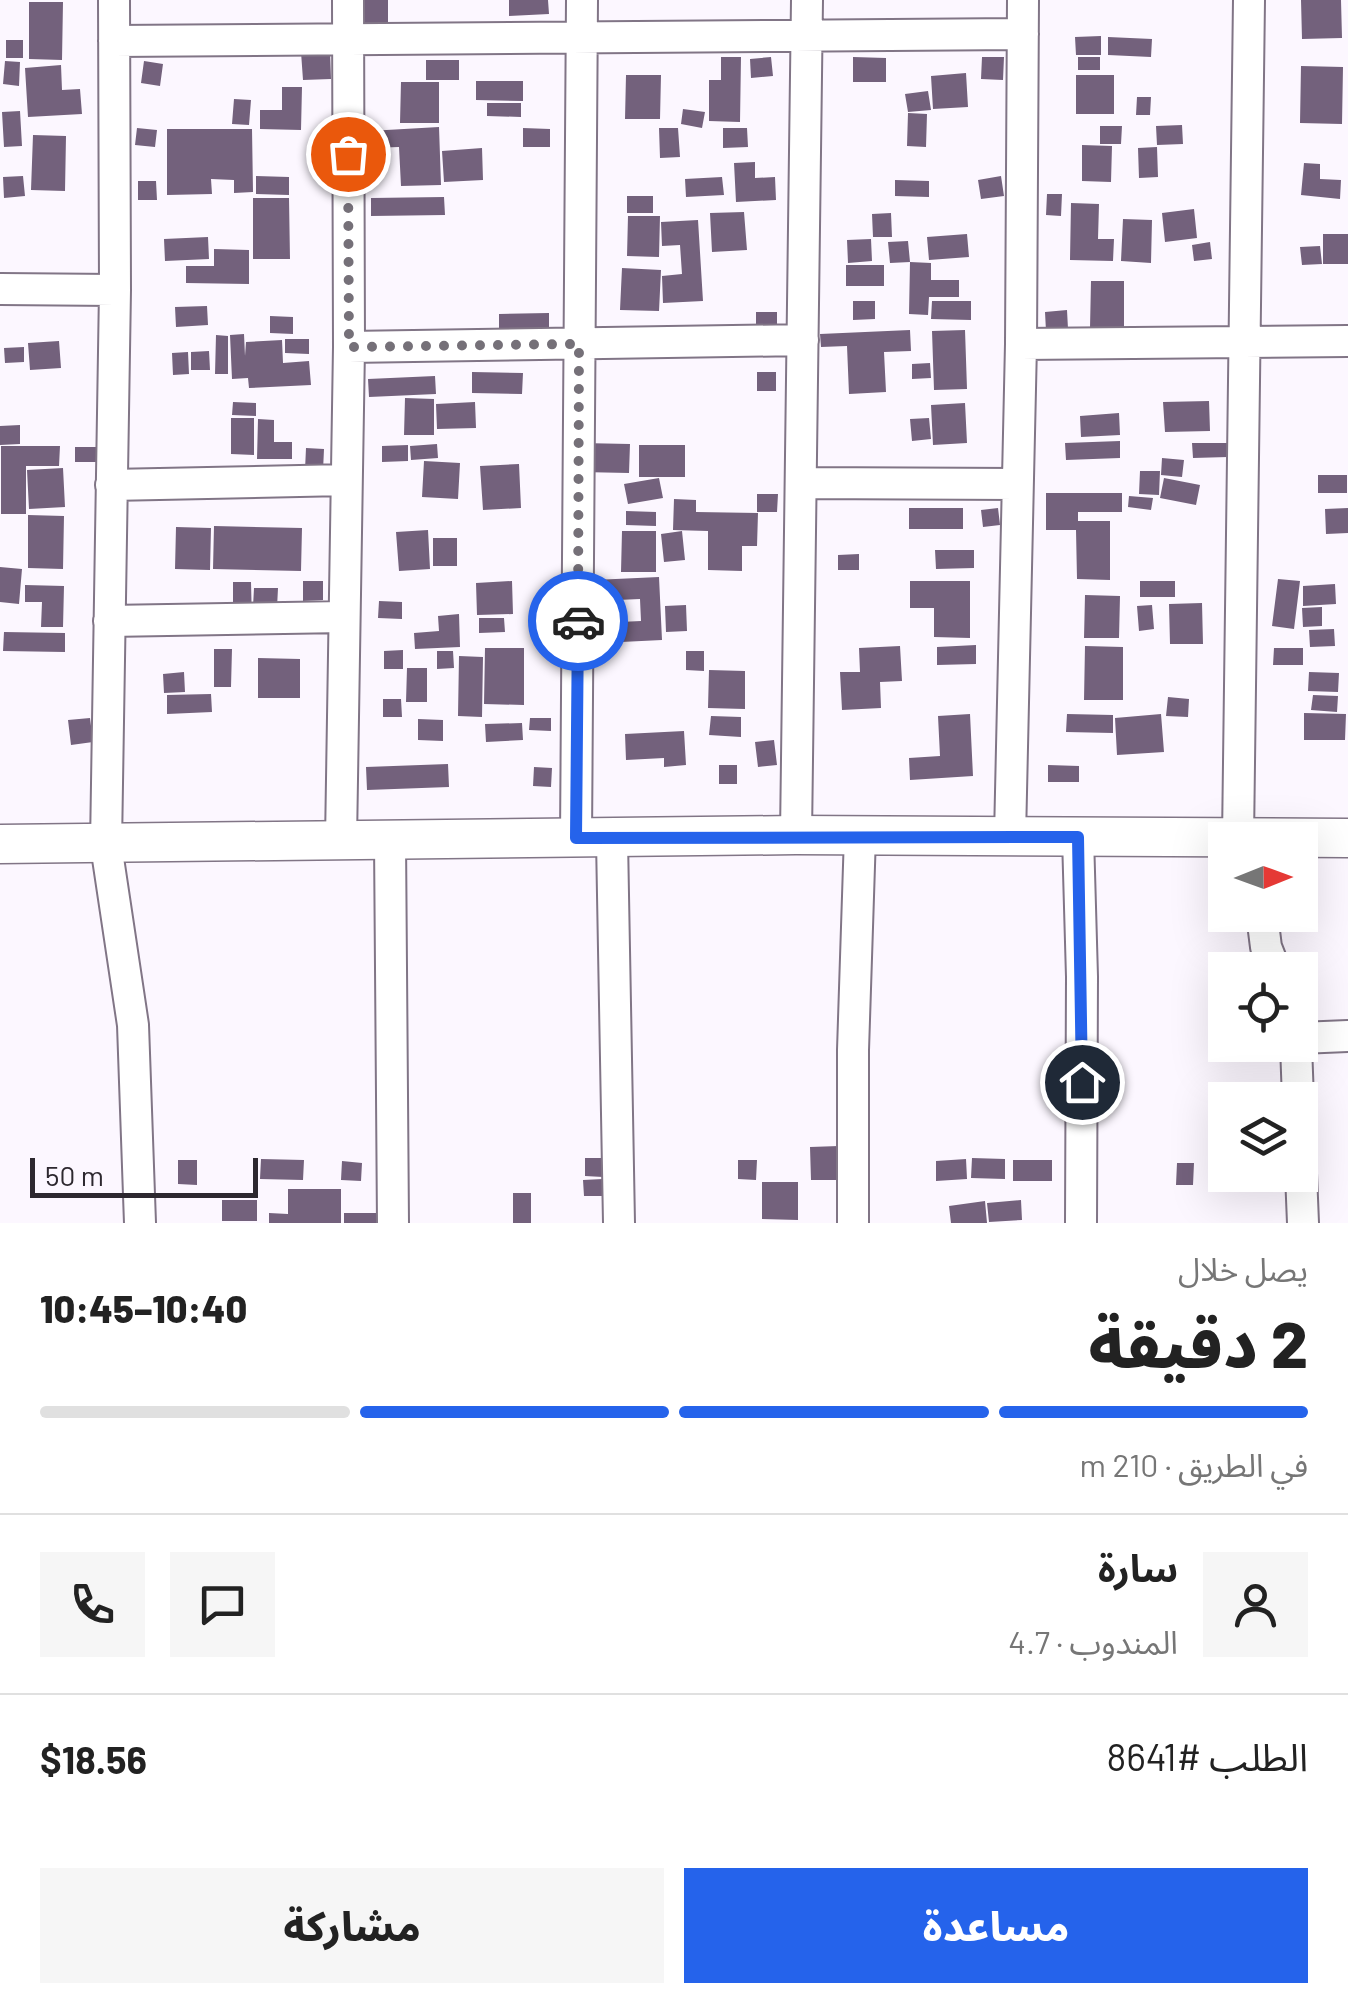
<!DOCTYPE html>
<html lang="ar">
<head>
<meta charset="utf-8">
<style>
  :root { --surface:#fff; --page:#f6f6f6; --text:#222; --muted:#767676; --line:#e0e0e0; --accent:#2563eb }
  body { margin:0; font-family:Barlow,"Noto Sans Arabic",sans-serif; background:var(--page); color:var(--text); direction:rtl; height:100vh; display:flex; flex-direction:column; font-size:38px; white-space:nowrap }
  * { box-sizing:border-box; margin:0 }
  p { font-size:32px; color:var(--muted) }
  .icon { flex:none; width:55px; height:55px; fill:none; stroke:currentColor; stroke-width:2; stroke-linecap:round; stroke-linejoin:round }
  .map { position:relative; height:1223px; overflow:hidden; direction:ltr }
  .details { display:flex; flex-direction:column; background:var(--surface); flex:1 }
  .details>* { flex:none }
  .needle { width:65px; rotate:89deg }
  .controls { position:absolute; left:1208px; top:822px; display:grid; gap:20px }
  .controls a { display:grid; place-items:center; width:110px; height:110px; border-radius:0px; background:var(--surface); box-shadow:0 10px 40px #0002; font-size:50px }
  .scale { position:absolute; left:30px; bottom:25px; width:228px; box-sizing:border-box; padding-left:10px; border:5px solid #2d282f; border-top:0; font-size:28px; line-height:35px; white-space:nowrap; color:#2d282f; -webkit-text-stroke:8px #fcf7ff; paint-order:stroke }
  .pin { position:absolute; display:grid; place-items:center; width:85px; height:85px; color:#fff; margin:-42px; border:5px solid #fff; border-radius:50%; box-shadow:0 2px 10px #0007 }
  .courier { position:absolute; display:grid; place-items:center; width:100px; height:100px; margin:-50px; border:8px solid #2563eb; border-radius:50%; background:#fff; color:#222; box-shadow:0 2px 12px #0007 }
  .summary em { font-style:normal; font-weight:800 }
  .summary div { display:flex; flex-direction:column-reverse }
  .summary { display:flex; align-items:center; justify-content:space-between; height:170px; padding:0 40px }
  h1 { font-size:65px; font-weight:800; line-height:75px }
  .bar { display:grid; grid-template-columns:repeat(4,1fr); gap:15px 10px; align-content:center; height:120px; padding:0 40px }
  .bar i { height:12px; border-radius:8px; background:var(--line) }
  .bar .active { background:var(--accent) }
  .bar p { grid-column:span 4 }
  .line { display:flex; align-items:center; gap:25px; padding:0 40px; border-top:2px solid var(--line) }
  .line div { flex:1 }
  .round { display:grid; place-items:center; flex:none; width:105px; height:105px; border-radius:0px; background:var(--page) }
  .button { display:flex; gap:20px; margin-top:auto; padding:20px 40px }
  .button a { flex:1; height:115px; border-radius:0px; background:var(--accent); color:#fff; font-size:40px; font-weight:800; line-height:115px; text-align:center }
  .button a+a { background:var(--page); color:var(--text) }
  .map>svg:first-child { display:block }
  .building { fill:#73617c }
  .lines { fill:none; stroke-linecap:round; stroke-linejoin:round }
  .minor-casing { stroke:#817586; stroke-width:34 }
  .tertiary-casing { stroke:#817586; stroke-width:41 }
  .minor { stroke:#fff; stroke-width:30 }
  .tertiary { stroke:#fff; stroke-width:38 }
  .done { stroke:#757078; stroke-width:10; stroke-dasharray:0 18 }
  .route { stroke:#2563eb; stroke-width:12 }
</style>
</head>
<body>
<div class="map">
<svg width="1348" height="1223" viewBox="0 0 1348 1223">
  <rect width="100%" height="100%" fill="#fcf7ff"/>
  <!-- building -->
  <path class="building" d="M 355,0 L 388,0 L 388,29 L 354,29 Z
    M 509,0 L 548,0 L 549,14 L 509,16 Z
    M 1301,0 L 1341,0 L 1342,38 L 1302,39 Z
    M 29,2 L 63,2 L 62,60 L 29,59 Z
    M 1101,36 L 1101,55 L 1076,55 L 1075,37 Z
    M 1108,37 L 1152,39 L 1151,57 L 1108,55 Z
    M 6,40 L 23,40 L 23,58 L 6,58 Z
    M 330,50 L 331,79 L 303,80 L 301,52 Z
    M 721,57 L 741,57 L 740,122 L 709,121 L 709,80 L 721,80 Z
    M 771,57 L 773,76 L 751,78 L 750,59 Z
    M 853,57 L 886,58 L 886,82 L 853,82 Z
    M 982,57 L 1004,57 L 1003,80 L 981,79 Z
    M 1078,57 L 1100,57 L 1100,70 L 1078,70 Z
    M 426,60 L 459,60 L 459,80 L 426,80 Z
    M 5,61 L 20,62 L 19,86 L 3,84 Z
    M 144,61 L 163,64 L 160,86 L 141,83 Z
    M 61,65 L 62,90 L 80,89 L 82,114 L 28,117 L 25,68 Z
    M 1301,66 L 1343,67 L 1342,124 L 1300,123 Z
    M 966,73 L 968,107 L 933,109 L 931,76 Z
    M 626,75 L 661,75 L 660,119 L 625,119 Z
    M 1076,75 L 1114,75 L 1114,114 L 1076,114 Z
    M 476,81 L 523,81 L 523,101 L 476,100 Z
    M 401,82 L 439,82 L 439,123 L 400,123 Z
    M 282,87 L 302,87 L 301,130 L 260,129 L 260,110 L 282,110 Z
    M 928,91 L 931,110 L 908,112 L 905,94 Z
    M 1137,97 L 1151,97 L 1150,115 L 1136,115 Z
    M 234,99 L 251,100 L 249,125 L 232,124 Z
    M 487,103 L 521,103 L 521,117 L 487,116 Z
    M 683,109 L 705,112 L 702,128 L 681,124 Z
    M 20,111 L 22,146 L 4,147 L 2,112 Z
    M 908,113 L 927,114 L 926,147 L 907,146 Z
    M 1182,125 L 1183,144 L 1157,145 L 1156,126 Z
    M 1100,126 L 1122,126 L 1121,144 L 1100,144 Z
    M 439,127 L 441,185 L 401,186 L 399,147 L 370,148 L 369,131 Z
    M 137,128 L 157,130 L 155,147 L 135,145 Z
    M 523,128 L 550,129 L 550,147 L 523,147 Z
    M 659,128 L 678,128 L 680,157 L 660,158 Z
    M 723,128 L 747,128 L 748,147 L 723,148 Z
    M 167,129 L 252,129 L 253,192 L 234,193 L 234,180 L 211,179 L 212,194 L 167,195 Z
    M 33,135 L 66,136 L 65,191 L 31,190 Z
    M 1082,145 L 1112,146 L 1111,182 L 1082,181 Z
    M 1157,147 L 1158,177 L 1139,178 L 1138,148 Z
    M 482,148 L 483,180 L 444,182 L 442,151 Z
    M 755,162 L 755,178 L 775,177 L 776,200 L 736,202 L 734,163 Z
    M 1304,163 L 1320,164 L 1320,179 L 1341,180 L 1340,199 L 1301,195 Z
    M 23,176 L 25,196 L 4,198 L 3,177 Z
    M 256,176 L 289,177 L 289,195 L 256,194 Z
    M 1001,176 L 1004,196 L 981,199 L 978,180 Z
    M 722,177 L 724,195 L 686,197 L 685,179 Z
    M 895,180 L 929,181 L 929,197 L 895,196 Z
    M 138,181 L 156,181 L 157,200 L 138,200 Z
    M 1047,194 L 1062,194 L 1061,216 L 1046,215 Z
    M 627,196 L 653,196 L 653,213 L 627,213 Z
    M 444,197 L 445,215 L 371,216 L 371,198 Z
    M 253,198 L 289,198 L 290,259 L 253,259 Z
    M 1071,203 L 1099,204 L 1098,239 L 1114,239 L 1113,261 L 1070,260 Z
    M 1194,209 L 1197,238 L 1165,242 L 1162,213 Z
    M 744,212 L 747,250 L 712,252 L 710,213 Z
    M 891,213 L 892,237 L 873,237 L 872,214 Z
    M 628,216 L 660,216 L 659,257 L 627,256 Z
    M 1123,219 L 1152,220 L 1151,263 L 1121,261 Z
    M 698,220 L 703,301 L 663,303 L 662,276 L 682,274 L 680,245 L 662,246 L 661,222 Z
    M 967,234 L 969,257 L 929,260 L 927,237 Z
    M 1323,234 L 1348,234 L 1348,264 L 1323,264 Z
    M 208,237 L 209,259 L 165,261 L 164,239 Z
    M 871,239 L 872,261 L 848,263 L 847,240 Z
    M 908,241 L 910,262 L 890,263 L 888,242 Z
    M 1210,242 L 1212,259 L 1194,261 L 1192,245 Z
    M 1320,246 L 1322,264 L 1302,265 L 1300,247 Z
    M 214,249 L 249,250 L 249,284 L 186,283 L 186,266 L 214,266 Z
    M 910,262 L 931,263 L 931,280 L 959,280 L 959,297 L 929,297 L 928,315 L 909,314 Z
    M 846,265 L 884,265 L 884,286 L 846,286 Z
    M 622,268 L 661,270 L 659,311 L 620,310 Z
    M 1091,281 L 1124,281 L 1124,328 L 1090,328 Z
    M 853,301 L 875,301 L 875,319 L 853,320 Z
    M 932,301 L 971,301 L 971,320 L 931,319 Z
    M 207,306 L 208,325 L 176,327 L 175,307 Z
    M 1067,310 L 1068,329 L 1046,331 L 1045,312 Z
    M 756,312 L 777,312 L 777,329 L 756,329 Z
    M 549,313 L 549,328 L 499,329 L 499,314 Z
    M 270,316 L 293,317 L 293,334 L 270,333 Z
    M 910,330 L 911,351 L 884,352 L 886,392 L 849,394 L 847,346 L 821,347 L 820,334 Z
    M 965,330 L 967,389 L 934,390 L 932,331 Z
    M 244,334 L 245,356 L 246,342 L 282,340 L 283,363 L 309,361 L 311,385 L 249,388 L 248,378 L 232,379 L 230,335 Z
    M 216,335 L 228,336 L 228,374 L 215,374 Z
    M 285,339 L 309,339 L 309,354 L 285,353 Z
    M 59,341 L 61,368 L 30,370 L 28,343 Z
    M 24,347 L 24,362 L 5,363 L 4,348 Z
    M 209,351 L 210,370 L 191,370 L 191,352 Z
    M 188,352 L 189,374 L 173,375 L 172,353 Z
    M 930,363 L 931,378 L 912,379 L 912,364 Z
    M 472,372 L 523,373 L 522,394 L 472,393 Z
    M 757,372 L 776,372 L 776,391 L 757,391 Z
    M 435,376 L 436,394 L 369,397 L 368,379 Z
    M 405,398 L 434,399 L 434,435 L 404,435 Z
    M 1209,401 L 1210,431 L 1165,432 L 1163,402 Z
    M 233,402 L 256,403 L 256,416 L 232,415 Z
    M 475,402 L 476,428 L 437,429 L 436,404 Z
    M 965,403 L 967,443 L 933,445 L 931,405 Z
    M 1119,413 L 1120,435 L 1081,437 L 1080,416 Z
    M 231,418 L 254,418 L 254,455 L 231,454 Z
    M 929,418 L 931,439 L 912,441 L 910,419 Z
    M 258,419 L 274,420 L 274,442 L 292,442 L 292,459 L 257,459 Z
    M 20,425 L 20,444 L 0,445 L 0,426 Z
    M 1120,441 L 1120,458 L 1066,460 L 1065,443 Z
    M 581,443 L 630,444 L 629,473 L 581,472 Z
    M 1192,443 L 1227,443 L 1228,457 L 1193,458 Z
    M 437,444 L 438,458 L 411,460 L 410,446 Z
    M 408,445 L 408,461 L 382,462 L 382,446 Z
    M 639,445 L 685,445 L 685,477 L 639,477 Z
    M 1,446 L 60,446 L 59,466 L 26,466 L 26,514 L 1,514 Z
    M 75,447 L 96,447 L 96,462 L 75,462 Z
    M 306,448 L 324,449 L 323,471 L 305,470 Z
    M 1162,458 L 1184,460 L 1182,477 L 1161,475 Z
    M 424,461 L 460,463 L 458,499 L 422,497 Z
    M 519,464 L 521,508 L 483,510 L 480,466 Z
    M 63,468 L 65,507 L 29,509 L 27,470 Z
    M 1140,471 L 1160,471 L 1159,495 L 1139,494 Z
    M 1318,475 L 1347,475 L 1347,493 L 1318,493 Z
    M 659,478 L 663,498 L 628,504 L 624,484 Z
    M 1164,478 L 1200,485 L 1196,505 L 1160,498 Z
    M 1046,493 L 1122,493 L 1122,512 L 1078,512 L 1078,521 L 1110,521 L 1110,580 L 1077,579 L 1076,530 L 1046,530 Z
    M 757,494 L 778,494 L 777,512 L 757,512 Z
    M 1129,496 L 1153,498 L 1151,510 L 1128,507 Z
    M 674,499 L 696,500 L 696,512 L 758,513 L 757,546 L 742,546 L 742,571 L 708,570 L 708,531 L 673,530 Z
    M 909,508 L 963,508 L 963,529 L 909,529 Z
    M 998,508 L 1000,525 L 983,527 L 981,510 Z
    M 1348,508 L 1348,533 L 1326,534 L 1325,509 Z
    M 626,511 L 656,512 L 656,526 L 626,525 Z
    M 28,515 L 64,516 L 63,569 L 28,568 Z
    M 214,526 L 302,528 L 301,571 L 213,569 Z
    M 176,527 L 211,528 L 210,570 L 175,569 Z
    M 428,530 L 430,569 L 399,571 L 396,532 Z
    M 622,531 L 656,531 L 656,572 L 621,572 Z
    M 682,531 L 685,560 L 664,562 L 661,534 Z
    M 433,538 L 457,538 L 457,566 L 433,566 Z
    M 935,550 L 974,550 L 974,568 L 936,569 Z
    M 859,554 L 859,570 L 838,570 L 838,555 Z
    M 0,567 L 22,569 L 19,604 L 0,602 Z
    M 659,577 L 662,640 L 621,642 L 620,622 L 641,621 L 640,599 L 595,601 L 594,580 Z
    M 1278,579 L 1300,581 L 1294,629 L 1272,626 Z
    M 303,581 L 323,581 L 323,600 L 303,601 Z
    M 512,581 L 513,614 L 477,615 L 476,583 Z
    M 910,581 L 970,581 L 970,638 L 934,637 L 934,608 L 910,608 Z
    M 1140,581 L 1175,581 L 1175,597 L 1140,597 Z
    M 233,582 L 251,582 L 252,622 L 233,623 Z
    M 1335,584 L 1336,604 L 1303,606 L 1303,586 Z
    M 25,585 L 64,586 L 63,627 L 41,627 L 42,602 L 25,602 Z
    M 254,588 L 278,588 L 277,608 L 253,607 Z
    M 1085,595 L 1120,596 L 1119,638 L 1084,638 Z
    M 379,601 L 402,602 L 402,619 L 378,618 Z
    M 1202,603 L 1203,644 L 1170,644 L 1169,604 Z
    M 686,605 L 687,631 L 666,632 L 665,606 Z
    M 1152,605 L 1154,629 L 1139,631 L 1137,606 Z
    M 1322,607 L 1322,626 L 1303,627 L 1302,608 Z
    M 459,614 L 460,647 L 415,649 L 414,633 L 439,631 L 438,616 Z
    M 479,618 L 504,618 L 505,632 L 479,633 Z
    M 1334,629 L 1335,646 L 1310,647 L 1309,630 Z
    M 4,632 L 65,633 L 65,652 L 3,651 Z
    M 976,645 L 976,664 L 937,665 L 937,647 Z
    M 900,646 L 902,681 L 880,682 L 881,708 L 842,710 L 840,672 L 860,672 L 859,648 Z
    M 1085,646 L 1123,647 L 1123,700 L 1084,700 Z
    M 485,648 L 524,648 L 524,705 L 484,704 Z
    M 1274,648 L 1303,648 L 1303,665 L 1273,665 Z
    M 214,649 L 232,649 L 231,687 L 214,687 Z
    M 403,650 L 403,669 L 384,669 L 384,651 Z
    M 437,651 L 453,651 L 454,668 L 437,669 Z
    M 686,651 L 704,651 L 704,671 L 686,670 Z
    M 459,656 L 483,657 L 482,717 L 458,716 Z
    M 258,658 L 300,659 L 300,698 L 258,698 Z
    M 407,668 L 427,668 L 427,702 L 406,702 Z
    M 709,670 L 745,671 L 745,709 L 708,708 Z
    M 184,672 L 185,692 L 164,693 L 163,674 Z
    M 1309,672 L 1339,673 L 1338,692 L 1308,691 Z
    M 211,694 L 212,712 L 167,714 L 167,695 Z
    M 1313,695 L 1338,696 L 1337,712 L 1311,710 Z
    M 1168,697 L 1189,699 L 1188,717 L 1166,716 Z
    M 383,699 L 401,699 L 402,717 L 383,717 Z
    M 1304,713 L 1346,714 L 1345,740 L 1304,740 Z
    M 970,714 L 973,776 L 910,780 L 909,758 L 940,756 L 938,716 Z
    M 1067,714 L 1113,715 L 1113,733 L 1066,732 Z
    M 1161,714 L 1164,752 L 1117,755 L 1115,718 Z
    M 711,716 L 741,717 L 741,737 L 709,735 Z
    M 90,718 L 93,742 L 71,745 L 68,720 Z
    M 530,718 L 551,718 L 551,731 L 529,730 Z
    M 418,719 L 443,720 L 443,741 L 418,740 Z
    M 522,723 L 523,740 L 486,742 L 485,724 Z
    M 684,731 L 686,765 L 664,767 L 664,758 L 626,760 L 625,734 Z
    M 774,740 L 777,765 L 758,767 L 755,742 Z
    M 448,764 L 449,787 L 367,790 L 366,767 Z
    M 719,765 L 737,765 L 737,784 L 719,784 Z
    M 1048,765 L 1079,766 L 1079,782 L 1048,782 Z
    M 534,767 L 552,768 L 551,787 L 533,786 Z
    M 839,1146 L 840,1180 L 811,1180 L 810,1147 Z
    M 585,1158 L 603,1158 L 603,1177 L 585,1176 Z
    M 972,1158 L 1005,1159 L 1005,1179 L 971,1178 Z
    M 261,1159 L 304,1160 L 303,1180 L 260,1179 Z
    M 966,1159 L 967,1179 L 936,1181 L 936,1161 Z
    M 178,1160 L 197,1160 L 197,1185 L 178,1184 Z
    M 738,1160 L 757,1160 L 756,1180 L 738,1179 Z
    M 1013,1160 L 1052,1160 L 1052,1181 L 1013,1181 Z
    M 342,1161 L 362,1163 L 361,1181 L 341,1180 Z
    M 1220,1162 L 1225,1163 L 1225,1175 L 1246,1175 L 1246,1184 L 1219,1183 Z
    M 1177,1163 L 1194,1163 L 1193,1185 L 1176,1185 Z
    M 603,1179 L 604,1196 L 584,1196 L 583,1180 Z
    M 762,1182 L 798,1182 L 798,1220 L 762,1219 Z
    M 288,1189 L 341,1189 L 341,1223 L 269,1223 L 269,1213 L 288,1214 Z
    M 513,1193 L 531,1193 L 531,1223 L 513,1223 Z
    M 222,1200 L 257,1200 L 257,1221 L 222,1221 Z
    M 1021,1200 L 1022,1220 L 989,1222 L 987,1203 Z
    M 985,1201 L 987,1223 L 951,1223 L 949,1206 Z
    M 344,1213 L 382,1213 L 382,1223 L 344,1223 Z"/>
  <g class="lines">
    <defs>
      <path id="minor" d="M 114,0 L 115,290 L 106,845 L 133,1025 L 140,1223
        M 114,41 L 1023,34
        M 0,289 L 115,290
        M 1021,344 L 1348,341
        M 349,347 L 803,340
        M 801,483 L 1017,484
        M 111,485 L 345,480
        M 109,621 L 344,617
        M 796,835 L 807,0
        M 1010,837 L 1021,344 L 1023,0
        M 1078,837 L 1082,977 L 1081,1223
        M 576,838 L 582,0
        M 1238,839 L 1249,0
        M 390,840 L 393,1223
        M 612,840 L 619,1223
        M 341,841 L 349,347 L 348,0
        M 1262,915 L 1266,947 L 1275,970
        M 1300,1038 L 1348,1036
        M 1296,1045 L 1298,1100
        M 1300,1149 L 1303,1223
        M 853,1223 L 853,1050 L 860,835"/>
      <path id="tertiary" d="M 0,844 L 796,835 L 1348,838"/>
    </defs>
    <!-- minor casing -->
    <use href="#minor" class="minor-casing"/>
    <!-- tertiary casing -->
    <use href="#tertiary" class="tertiary-casing"/>
    <!-- minor -->
    <use href="#minor" class="minor"/>
    <!-- tertiary -->
    <use href="#tertiary" class="tertiary"/>
  </g>
  <g class="lines">
    <!-- done -->
    <path class="done" d="M 348,154 L 349,347 L 579,344 L 578,621"/>
    <!-- route -->
    <path class="route" d="M 578,621 L 576,838 L 1078,837 L 1082,1082"/>
  </g>
</svg>
<div class="controls">
<a><svg class="needle" viewBox="-14 -14 28 28"><path d="M0-13l5 13h-10z" fill="#e53935"/><path d="M0 13l5-13h-10z" fill="#767676"/></svg></a>
<a><svg class="icon" aria-label="locate" viewBox="0 0 24 24"><circle cx="12" cy="12" r="6"/><path d="M12 2v4M12 18v4M2 12h4M18 12h4"/></svg></a>
<a><svg class="icon" aria-label="layers" viewBox="0 0 24 24"><path d="M12 4l9 5-9 5-9-5zM3 14l9 5 9-5"/></svg></a>
</div>
<div class="scale">50 m</div>
<div class="pin" style="left:348px;top:154px;background:#ea580c"><svg class="icon" aria-label="bag" viewBox="0 0 24 24"><path d="M5 8h14l-1 12H6zM9 8a3 3 0 0 1 6 0"/></svg></div>
<div class="pin" style="left:1082px;top:1082px;background:#1f2937"><svg class="icon" aria-label="home" viewBox="0 0 24 24"><path d="M3 11l9-7 9 7M6 9v11h12V9"/></svg></div>
<div class="courier" style="left:578px;top:621px"><svg class="icon" aria-label="car" viewBox="0 0 24 24"><path d="M5 17H2v-5l4-1 3-4h7l3 4 3 1v5h-3M9 17h6M6 11h13"/><circle cx="7" cy="17" r="2"/><circle cx="17" cy="17" r="2"/></svg></div>
</div>
<section class="details">
<div class="summary"><div><h1>2 دقيقة</h1><p>يصل خلال</p></div><em>10:40–10:45</em></div>
<div class="bar"><i class="active"></i><i class="active"></i><i class="active"></i><i></i><p>في الطريق · 210 m</p></div>
<div class="line" style="height:180px"><a class="round"><svg class="icon" aria-label="person" viewBox="0 0 24 24"><circle cx="12" cy="8" r="4"/><path d="M4 21q1-7 8-7t8 7"/></svg></a><div><b>سارة</b><p>المندوب · 4.7</p></div><a class="round"><svg class="icon" aria-label="chat" viewBox="0 0 24 24"><path d="M4 5h16v11H9l-5 4z"/></svg></a><a class="round"><svg class="icon" aria-label="phone" viewBox="0 0 24 24"><path d="M5 4h4l2 5-3 2q2 4 5 5l2-3 5 2v4C11 20 4 13 5 4z"/></svg></a></div>
<div class="line" style="height:130px"><div>الطلب #8641</div><b>$18.56</b></div>
<div class="button"><a>مساعدة</a><a>مشاركة</a></div>
</section>
</body>
</html>
